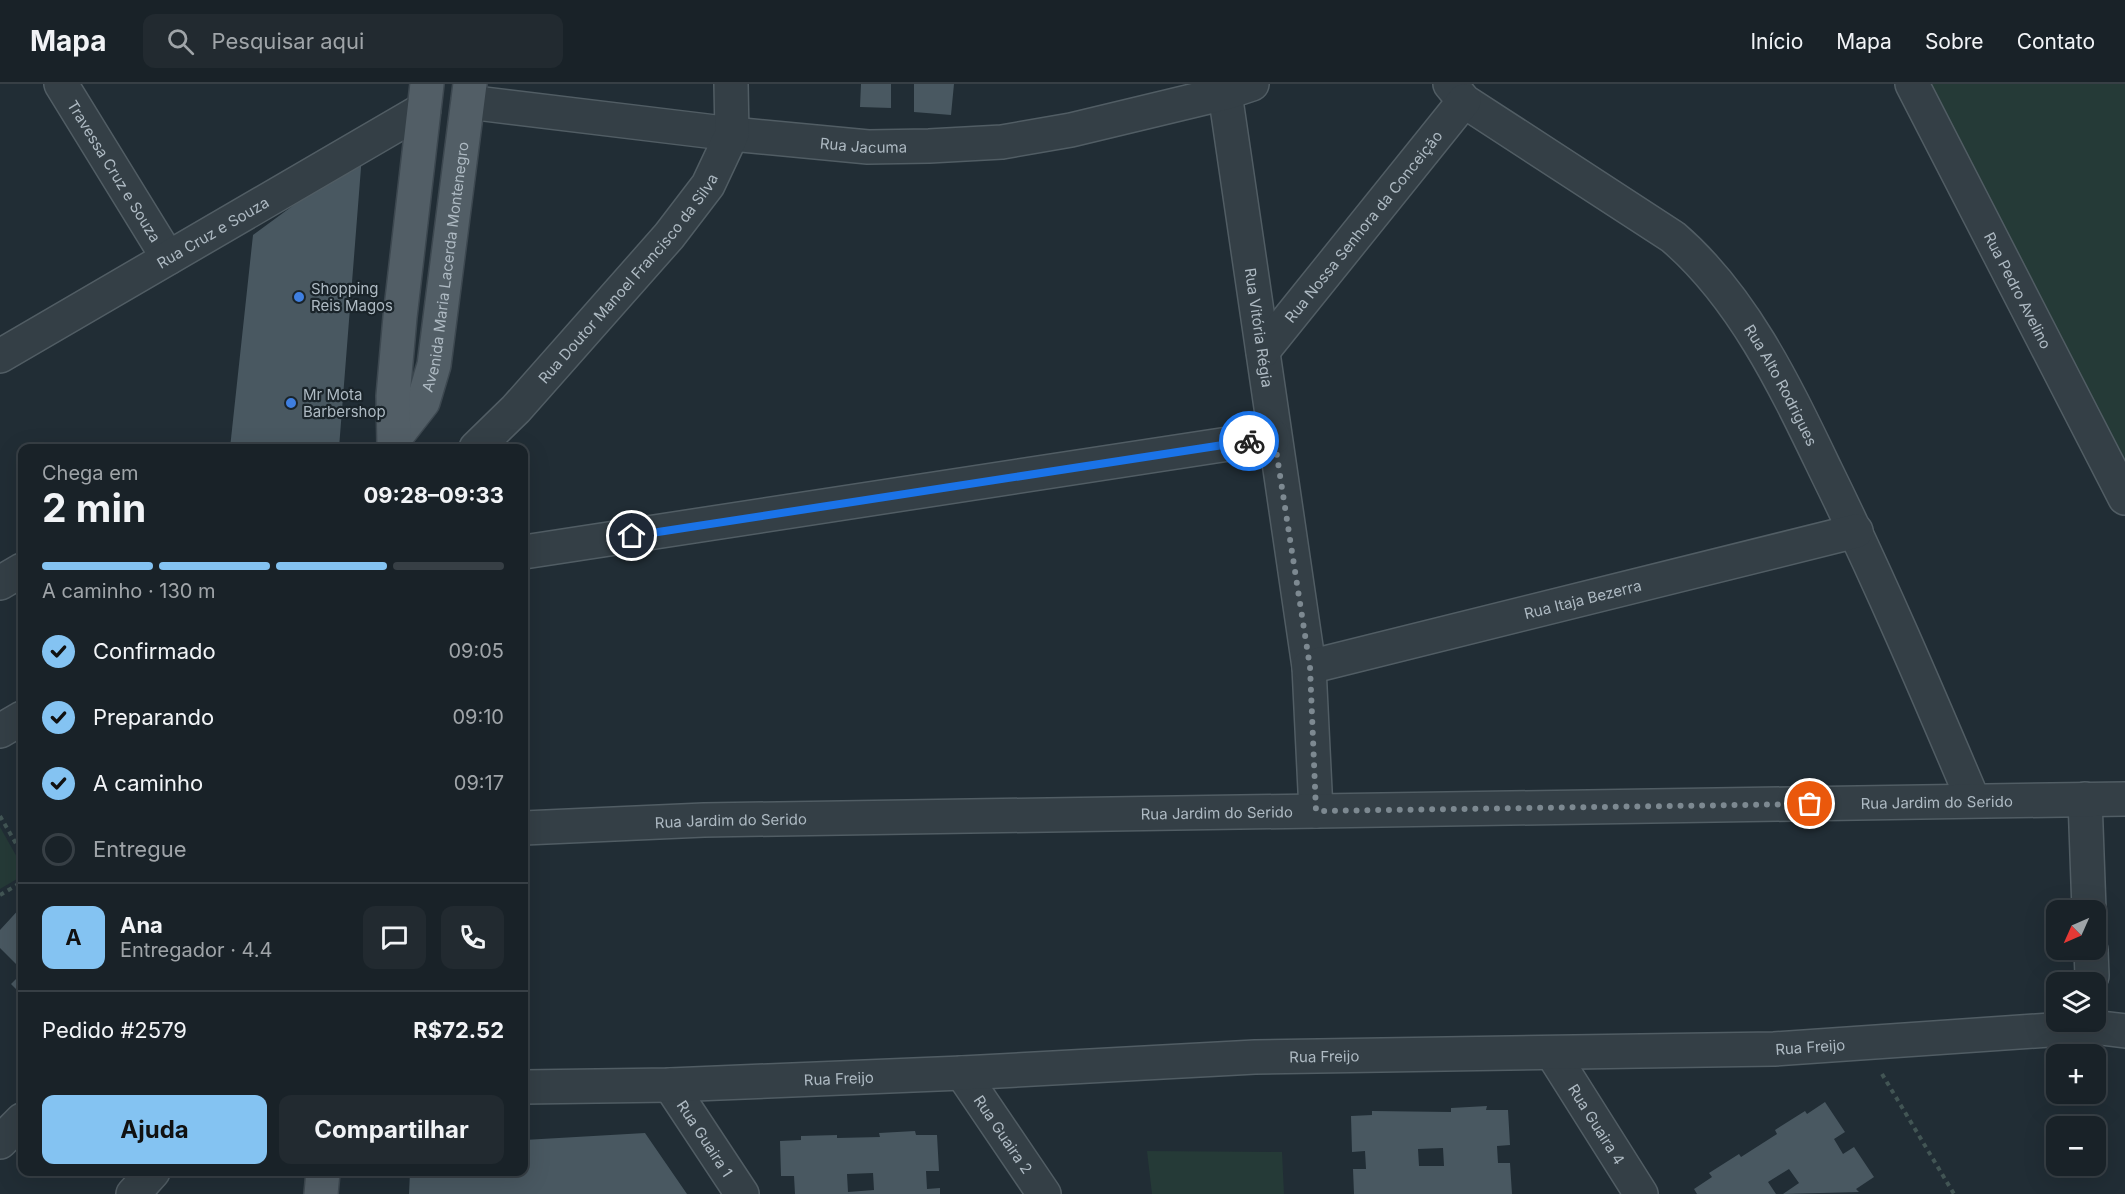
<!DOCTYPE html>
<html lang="pt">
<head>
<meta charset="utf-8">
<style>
  :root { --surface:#192228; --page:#222a30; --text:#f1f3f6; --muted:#9fa4a8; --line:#373f45; --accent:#84c3f2 }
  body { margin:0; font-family:Inter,sans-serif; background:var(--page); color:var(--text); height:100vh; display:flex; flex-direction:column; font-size:22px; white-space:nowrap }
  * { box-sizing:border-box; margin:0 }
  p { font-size:20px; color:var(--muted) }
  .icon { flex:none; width:33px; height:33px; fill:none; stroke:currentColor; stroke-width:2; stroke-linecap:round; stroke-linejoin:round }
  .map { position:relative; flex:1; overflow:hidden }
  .drawer { position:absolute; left:18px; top:360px; width:510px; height:732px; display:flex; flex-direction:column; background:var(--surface); border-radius:12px; box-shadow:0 6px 24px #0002,0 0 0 2px var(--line) }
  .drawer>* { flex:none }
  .needle { width:39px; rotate:225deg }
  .controls { position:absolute; left:2046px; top:816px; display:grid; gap:12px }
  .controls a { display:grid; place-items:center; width:60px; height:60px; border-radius:12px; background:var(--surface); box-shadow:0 6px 24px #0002,0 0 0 2px var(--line); font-size:30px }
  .pin { position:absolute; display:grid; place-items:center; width:51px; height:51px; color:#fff; margin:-26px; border:3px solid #fff; border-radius:50%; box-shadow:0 2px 6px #0007 }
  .courier { position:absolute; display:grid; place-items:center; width:60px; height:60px; margin:-30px; border:4px solid #1a73e8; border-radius:50%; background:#fff; color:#222; box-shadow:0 2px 8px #0007 }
  .head em { font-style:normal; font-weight:700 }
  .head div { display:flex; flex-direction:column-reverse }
  .head { display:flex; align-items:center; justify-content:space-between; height:102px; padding:0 24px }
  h1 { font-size:39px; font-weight:700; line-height:45px }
  .bar { display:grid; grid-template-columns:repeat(4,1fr); gap:9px 6px; align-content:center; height:72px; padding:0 24px }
  .bar i { height:8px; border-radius:4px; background:var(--line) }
  .bar .on { background:var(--accent) }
  .bar p { grid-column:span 4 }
  .line { display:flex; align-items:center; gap:15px; padding:0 24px; border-top:2px solid var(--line) }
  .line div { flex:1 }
  .round { display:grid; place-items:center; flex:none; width:63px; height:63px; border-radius:12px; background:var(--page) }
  ol { padding:0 24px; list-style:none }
  li { display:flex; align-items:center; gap:18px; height:66px }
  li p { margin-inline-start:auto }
  li .icon { padding:6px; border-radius:50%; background:var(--accent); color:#111; stroke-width:4 }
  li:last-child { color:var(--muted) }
  li i { width:33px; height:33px; border:3px solid var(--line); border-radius:50% }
  .cta { display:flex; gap:12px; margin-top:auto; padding:12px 24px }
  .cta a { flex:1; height:69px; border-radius:12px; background:var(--accent); color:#111; font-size:24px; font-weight:700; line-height:69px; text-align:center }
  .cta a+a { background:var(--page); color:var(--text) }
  header { display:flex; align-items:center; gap:36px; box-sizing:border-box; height:84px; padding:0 30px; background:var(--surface); border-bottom:2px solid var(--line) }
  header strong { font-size:28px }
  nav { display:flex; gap:33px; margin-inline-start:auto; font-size:21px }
  .search { width:420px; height:54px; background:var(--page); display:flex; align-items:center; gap:15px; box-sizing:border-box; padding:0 21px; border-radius:12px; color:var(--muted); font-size:22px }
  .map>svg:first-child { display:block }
  .green { fill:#253a37 }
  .building { fill:#495861; fill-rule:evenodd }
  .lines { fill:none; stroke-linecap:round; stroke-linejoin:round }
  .minor-casing { stroke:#515d64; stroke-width:36 }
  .major-casing { stroke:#3d4850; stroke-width:36 }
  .path { stroke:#425554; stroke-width:4; stroke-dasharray:4.5 4.5; stroke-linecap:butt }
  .minor { stroke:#343f46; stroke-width:33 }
  .major { stroke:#525e66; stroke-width:33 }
  .done { stroke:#7d8991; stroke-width:6; stroke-dasharray:0 10.8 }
  .route { stroke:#1a73e8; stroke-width:8 }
  .shop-dot { fill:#3f7fe0; stroke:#1a242a; stroke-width:2 }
  .labels { text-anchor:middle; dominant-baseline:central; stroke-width:4.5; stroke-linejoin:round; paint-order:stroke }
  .street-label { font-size:15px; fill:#aebac3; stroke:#1a242a }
  .poi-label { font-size:15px; fill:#aebac3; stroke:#1a242a; text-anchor:start }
</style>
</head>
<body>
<header>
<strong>Mapa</strong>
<div class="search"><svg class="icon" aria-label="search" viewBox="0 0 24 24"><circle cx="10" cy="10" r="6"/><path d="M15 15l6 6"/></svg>Pesquisar aqui</div>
<nav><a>Início</a><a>Mapa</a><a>Sobre</a><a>Contato</a></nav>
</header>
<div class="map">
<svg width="2125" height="1110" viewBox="0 0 2125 1110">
  <rect width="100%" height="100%" fill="#212d35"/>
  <!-- green -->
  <path class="green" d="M 1923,0 L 2125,0 L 2125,394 Z
    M 0,743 L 22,782 L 22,792 L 0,805 Z
    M 1147,1067 L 1282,1068 L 1284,1110 L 1152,1110 Z"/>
  <!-- building -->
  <path class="building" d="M 861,0 L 891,0 L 891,24 L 860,23 Z
    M 914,0 L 954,0 L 951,31 L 914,28 Z
    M 362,71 L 339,364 L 230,364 L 253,151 Z
    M 22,822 L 22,886 L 0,864 L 0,846 Z
    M 22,889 L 22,911 L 11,900 Z
    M 1825,1018 L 1845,1048 L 1834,1055 L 1843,1070 L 1854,1063 L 1874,1093 L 1856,1105 L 1859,1108 L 1783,1110 L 1799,1099 L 1789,1085 L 1768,1098 L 1776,1110 L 1697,1110 L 1694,1105 L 1712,1093 L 1709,1089 L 1739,1070 L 1741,1073 L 1777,1050 L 1775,1046 L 1805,1027 L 1807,1030 Z
    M 1487,1022 L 1486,1026 L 1508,1026 L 1510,1061 L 1497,1062 L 1498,1079 L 1510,1079 L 1512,1110 L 1354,1110 L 1353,1085 L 1366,1085 L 1365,1067 L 1352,1068 L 1351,1032 L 1372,1031 L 1372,1027 L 1451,1028 L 1451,1024 ZM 1443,1064 L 1444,1082 L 1419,1082 L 1418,1065 Z
    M 915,1047 L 916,1051 L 937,1051 L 939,1087 L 926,1087 L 927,1105 L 940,1104 L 940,1110 L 795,1110 L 794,1092 L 781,1092 L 780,1057 L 801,1056 L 801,1052 L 837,1051 L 837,1054 L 880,1053 L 879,1049 ZM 873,1089 L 874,1106 L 848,1108 L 847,1090 Z
    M 645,1049 L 687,1110 L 409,1110 L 410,1088 L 524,1088 L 524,1056 Z"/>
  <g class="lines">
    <defs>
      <g id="minor">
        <path id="s1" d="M 61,0 L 168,174"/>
        <path id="s2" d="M 1450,0 L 1464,17 L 1673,153 C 1744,214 1786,304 1826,387 C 1879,495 1926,605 1973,716"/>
        <path id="s3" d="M 1912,0 L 2125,414"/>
        <path id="s4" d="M 1225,9 L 1309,583 L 1316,727"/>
        <path id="s5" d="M 468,18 L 732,50 L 868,63 L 929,62 L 1002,58 L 1071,46 L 1225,9 L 1252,0"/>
        <path id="s6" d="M 1263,267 L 1464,17"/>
        <path id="s7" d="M 0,272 L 424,25"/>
        <path id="s8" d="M 476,364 L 516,325 L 669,152 L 708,101 L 732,50 L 731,0"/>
        <path d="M 524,468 L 1274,353"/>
        <path d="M 0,499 L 22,486"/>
        <path id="s9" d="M 1309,583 L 1856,447"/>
        <path d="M 0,647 L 22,634"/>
        <path d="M 2085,715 L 2089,826"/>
        <path id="s10" d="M 524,744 L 704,736 L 2125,715"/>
        <path d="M 2091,866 L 2092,892"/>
        <path id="s11" d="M 1552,969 L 1641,1110"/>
        <path id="s12" d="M 962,989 L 1044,1110"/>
        <path id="s13" d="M 670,1001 L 742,1110"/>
        <path id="s14" d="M 524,1003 L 670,1001 L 962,989 L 1255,973 L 1774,965 L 2093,943 L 2125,947"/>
        <path d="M 0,1058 L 22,1036"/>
        <path d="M 133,1110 L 153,1088"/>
      </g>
      <g id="major">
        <path id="s15" d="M 395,354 L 423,318 L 434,281 L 470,0"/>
        <path d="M 394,363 L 393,312 L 400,233 L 427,0"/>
        <path d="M 321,1110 L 323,1088"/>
      </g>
    </defs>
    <!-- minor casing -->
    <use href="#minor" class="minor-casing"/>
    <!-- major casing -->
    <use href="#major" class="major-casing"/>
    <!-- path -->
    <path class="path" d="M 0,732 L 22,770
      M 0,811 L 22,798
      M 1882,990 L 1954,1110"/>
    <!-- minor -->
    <use href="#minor" class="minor"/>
    <!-- major -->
    <use href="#major" class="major"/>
  </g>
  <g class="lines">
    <!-- done -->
    <path class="done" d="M 1249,357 L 1274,353 L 1310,583 L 1316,727 L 1810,720"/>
    <!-- route -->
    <path class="route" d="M 632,452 L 1249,357"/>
  </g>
  <!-- markers -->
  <g class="shop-dot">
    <circle cx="299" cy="213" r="6"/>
    <circle cx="291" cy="319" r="6"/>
  </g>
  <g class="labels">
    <!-- street labels -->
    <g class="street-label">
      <text stroke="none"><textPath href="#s5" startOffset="398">Rua Jacuma</textPath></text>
      <text stroke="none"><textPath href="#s1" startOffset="102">Travessa Cruz e Souza</textPath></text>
      <text stroke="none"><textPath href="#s6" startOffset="160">Rua Nossa Senhora da Conceição</textPath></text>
      <text stroke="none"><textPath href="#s7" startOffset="246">Rua Cruz e Souza</textPath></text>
      <text stroke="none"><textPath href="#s15" startOffset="183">Avenida Maria Lacerda Montenegro</textPath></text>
      <text stroke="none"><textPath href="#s8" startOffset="228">Rua Doutor Manoel Francisco da Silva</textPath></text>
      <text stroke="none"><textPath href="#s3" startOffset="232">Rua Pedro Avelino</textPath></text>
      <text stroke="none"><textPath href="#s4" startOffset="237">Rua Vitória Régia</textPath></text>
      <text stroke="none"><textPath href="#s2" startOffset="456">Rua Alto Rodrigues</textPath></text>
      <text stroke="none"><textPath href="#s9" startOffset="282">Rua Itaja Bezerra</textPath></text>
      <text stroke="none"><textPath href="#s10" startOffset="1413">Rua Jardim do Serido</textPath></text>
      <text stroke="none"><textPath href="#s10" startOffset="693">Rua Jardim do Serido</textPath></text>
      <text stroke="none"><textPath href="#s10" startOffset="207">Rua Jardim do Serido</textPath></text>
      <text stroke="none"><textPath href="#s14" startOffset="1287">Rua Freijo</textPath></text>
      <text stroke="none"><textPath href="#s14" startOffset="801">Rua Freijo</textPath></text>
      <text stroke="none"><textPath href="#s14" startOffset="315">Rua Freijo</textPath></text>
      <text stroke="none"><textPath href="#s11" startOffset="84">Rua Guaira 4</textPath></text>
      <text stroke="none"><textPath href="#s12" startOffset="74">Rua Guaira 2</textPath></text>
      <text stroke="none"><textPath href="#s13" startOffset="64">Rua Guaira 1</textPath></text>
    </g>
    <!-- poi labels -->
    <g class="poi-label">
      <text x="311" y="204">Shopping<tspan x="311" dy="17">Reis Magos</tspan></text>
      <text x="303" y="310">Mr Mota<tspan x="303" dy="17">Barbershop</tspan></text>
    </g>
  </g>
</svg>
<div class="controls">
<a><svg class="needle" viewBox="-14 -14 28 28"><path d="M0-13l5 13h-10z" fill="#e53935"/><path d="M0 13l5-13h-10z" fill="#9fa4a8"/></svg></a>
<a><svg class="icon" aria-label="layers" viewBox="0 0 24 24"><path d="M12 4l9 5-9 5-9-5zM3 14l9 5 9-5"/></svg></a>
<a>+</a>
<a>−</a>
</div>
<div class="pin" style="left:1810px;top:720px;background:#ea580c"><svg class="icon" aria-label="bag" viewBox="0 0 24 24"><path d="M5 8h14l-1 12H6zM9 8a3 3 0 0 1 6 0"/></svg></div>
<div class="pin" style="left:632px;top:452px;background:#1f2937"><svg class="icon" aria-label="home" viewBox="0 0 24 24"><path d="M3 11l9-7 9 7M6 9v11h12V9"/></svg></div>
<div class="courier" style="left:1249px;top:357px"><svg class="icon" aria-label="bike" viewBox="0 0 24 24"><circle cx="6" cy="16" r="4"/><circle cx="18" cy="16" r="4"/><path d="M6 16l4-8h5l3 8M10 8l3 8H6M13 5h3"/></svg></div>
<section class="drawer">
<div class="head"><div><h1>2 min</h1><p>Chega em</p></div><em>09:28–09:33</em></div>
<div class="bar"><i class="on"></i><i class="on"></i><i class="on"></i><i></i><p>A caminho · 130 m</p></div>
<ol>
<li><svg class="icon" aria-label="check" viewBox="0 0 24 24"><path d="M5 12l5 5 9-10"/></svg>Confirmado<p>09:05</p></li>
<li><svg class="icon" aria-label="check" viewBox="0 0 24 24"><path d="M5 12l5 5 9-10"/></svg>Preparando<p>09:10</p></li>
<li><svg class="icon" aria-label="check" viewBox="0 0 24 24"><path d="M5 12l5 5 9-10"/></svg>A caminho<p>09:17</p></li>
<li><i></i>Entregue</li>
</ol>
<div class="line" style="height:108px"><b class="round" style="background:var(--accent);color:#111">A</b><div><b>Ana</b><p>Entregador · 4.4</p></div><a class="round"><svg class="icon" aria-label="chat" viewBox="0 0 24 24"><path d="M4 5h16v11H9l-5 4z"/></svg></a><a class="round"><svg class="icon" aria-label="phone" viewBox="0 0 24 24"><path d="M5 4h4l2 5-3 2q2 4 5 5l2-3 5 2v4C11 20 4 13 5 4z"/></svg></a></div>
<div class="line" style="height:78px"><div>Pedido #2579</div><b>R$72.52</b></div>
<div class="cta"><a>Ajuda</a><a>Compartilhar</a></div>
</section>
</div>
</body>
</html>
